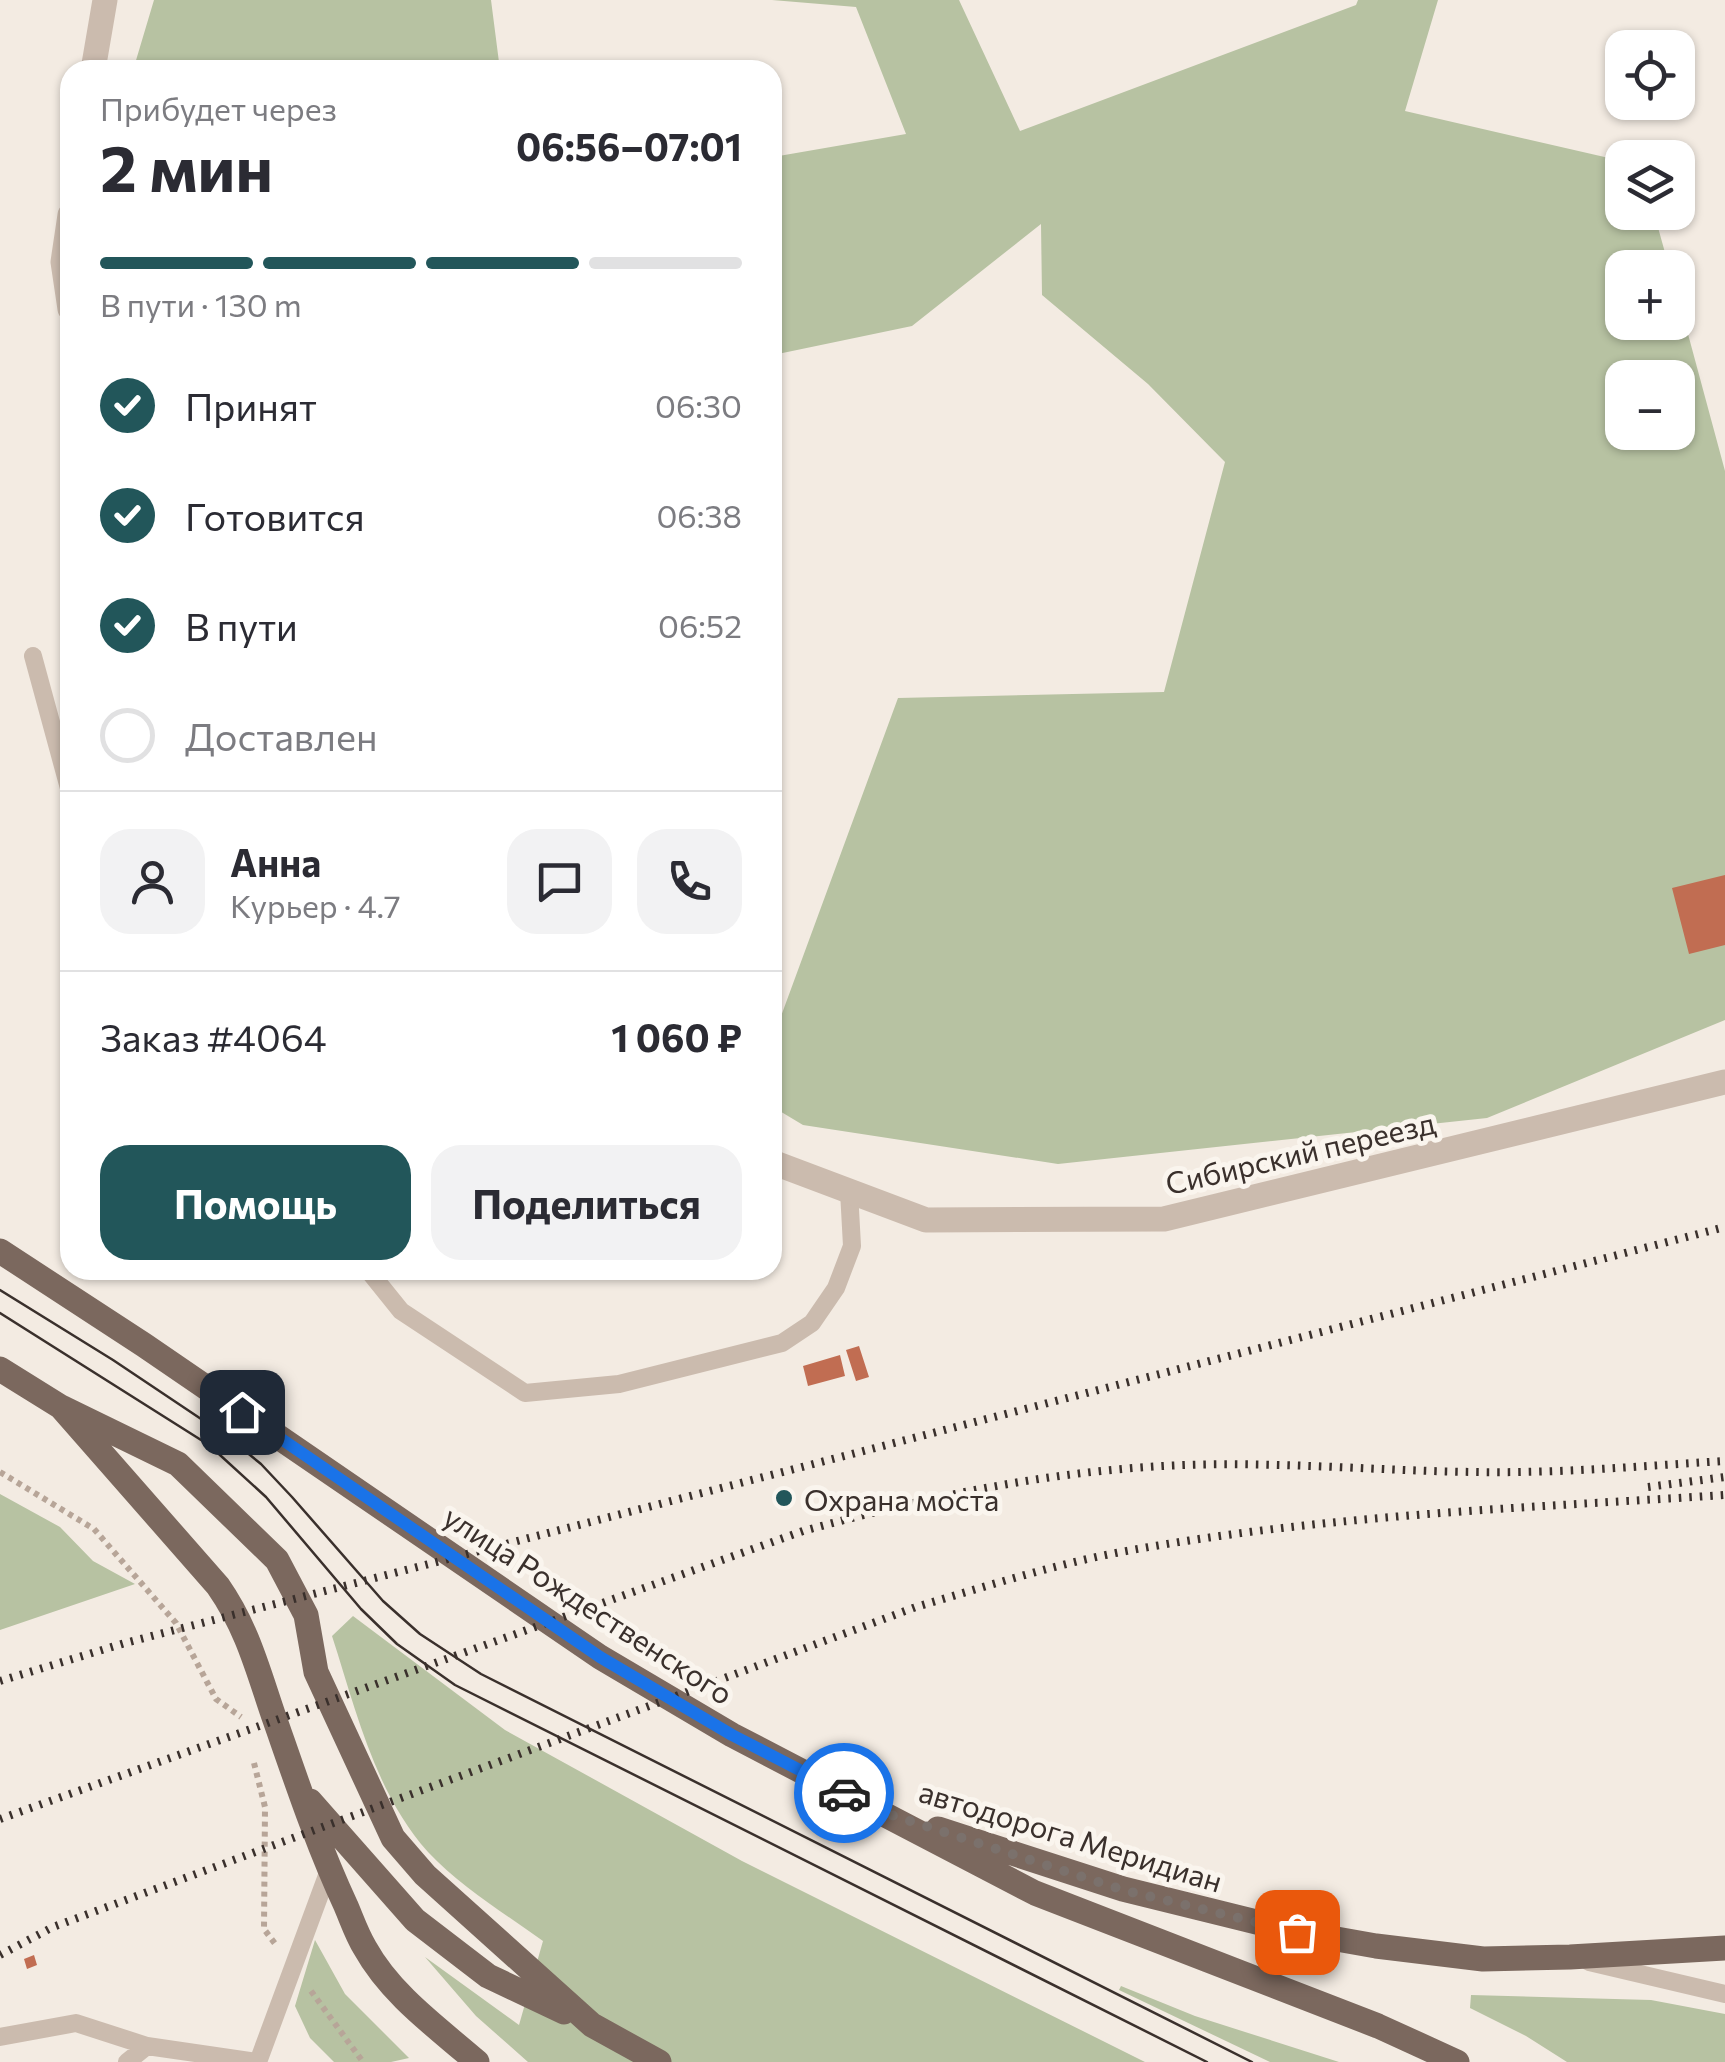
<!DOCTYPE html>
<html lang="ru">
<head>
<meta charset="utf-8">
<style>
  :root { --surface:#fff; --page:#f2f2f3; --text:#2b2b33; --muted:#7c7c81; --line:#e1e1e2; --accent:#22565a }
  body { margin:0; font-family:Commissioner,sans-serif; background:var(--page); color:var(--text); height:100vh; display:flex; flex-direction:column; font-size:38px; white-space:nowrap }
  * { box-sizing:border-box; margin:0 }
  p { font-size:32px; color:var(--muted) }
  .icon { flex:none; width:55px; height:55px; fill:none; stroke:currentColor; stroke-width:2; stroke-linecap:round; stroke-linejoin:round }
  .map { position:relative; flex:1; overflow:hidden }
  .panel { position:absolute; left:60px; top:60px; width:722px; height:1220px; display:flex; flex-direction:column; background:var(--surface); border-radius:30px; box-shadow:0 2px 8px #0004 }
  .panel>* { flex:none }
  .controls { position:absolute; left:1605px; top:30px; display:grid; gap:20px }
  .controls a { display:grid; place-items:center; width:90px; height:90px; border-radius:20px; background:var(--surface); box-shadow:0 2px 8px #0004; font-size:50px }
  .pin { position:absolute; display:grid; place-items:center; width:85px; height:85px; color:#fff; margin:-42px; border-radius:20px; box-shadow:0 5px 15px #0006 }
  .courier { position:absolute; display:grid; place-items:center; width:100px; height:100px; margin:-50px; border:8px solid #1a73e8; border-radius:50%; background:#fff; color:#222; box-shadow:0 2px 12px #0007 }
  .head em { font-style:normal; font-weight:700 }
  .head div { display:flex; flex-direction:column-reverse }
  .head { display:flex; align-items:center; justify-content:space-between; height:170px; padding:0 40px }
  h1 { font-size:65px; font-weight:700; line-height:75px }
  .bar { display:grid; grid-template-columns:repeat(4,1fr); gap:15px 10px; align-content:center; height:120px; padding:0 40px }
  .bar i { height:12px; border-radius:8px; background:var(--line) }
  .bar .on { background:var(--accent) }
  .bar p { grid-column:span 4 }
  .line { display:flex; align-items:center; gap:25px; padding:0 40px; border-top:2px solid var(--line) }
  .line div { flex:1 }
  .round { display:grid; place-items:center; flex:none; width:105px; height:105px; border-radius:30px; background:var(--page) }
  ol { padding:0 40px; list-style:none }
  li { display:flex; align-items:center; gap:30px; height:110px }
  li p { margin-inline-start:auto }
  li .icon { padding:10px; border-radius:50%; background:var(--accent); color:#fff; stroke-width:4 }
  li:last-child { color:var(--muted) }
  li i { width:55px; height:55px; border:5px solid var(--line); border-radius:50% }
  .cta { display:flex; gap:20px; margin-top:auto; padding:20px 40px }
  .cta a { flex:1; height:115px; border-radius:30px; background:var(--accent); color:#fff; font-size:40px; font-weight:700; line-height:115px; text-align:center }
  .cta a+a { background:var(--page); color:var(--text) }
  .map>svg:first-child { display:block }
  .green { fill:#b7c2a2; fill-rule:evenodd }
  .building { fill:#c16d52 }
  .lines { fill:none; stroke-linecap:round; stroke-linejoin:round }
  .path { stroke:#b7a598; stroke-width:6; stroke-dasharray:5 5; stroke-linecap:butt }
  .service { stroke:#cbbbae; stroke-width:18 }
  .minor { stroke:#cbbbae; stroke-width:25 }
  .primary { stroke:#7b685e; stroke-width:25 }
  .tram { stroke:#3a302c; stroke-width:2.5 }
  .rail { stroke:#3a302c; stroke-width:8; stroke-dasharray:2.5 8; stroke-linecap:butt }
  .done { stroke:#7b716c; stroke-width:10; stroke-dasharray:0 18 }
  .route { stroke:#1a73e8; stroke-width:12 }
  .poi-dot { fill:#22565a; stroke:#faf5ee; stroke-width:4 }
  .labels { text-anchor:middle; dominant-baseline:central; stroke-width:10; stroke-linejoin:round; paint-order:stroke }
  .street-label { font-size:30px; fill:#3a302c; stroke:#faf5ee }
  .poi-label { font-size:30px; fill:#3a302c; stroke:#faf5ee; text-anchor:start }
</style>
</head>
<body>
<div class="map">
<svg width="1725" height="2062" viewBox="0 0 1725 2062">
  <rect width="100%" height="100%" fill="#f3ebe2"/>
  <!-- green -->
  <path class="green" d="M 154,0 L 491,0 L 500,70 L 146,70 L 134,67 Z
    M 772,0 L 959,0 L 1020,131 L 1356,5 L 1358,0 L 1438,0 L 1405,111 L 1622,161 L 1622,212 L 1654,213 L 1669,267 L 1622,268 L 1622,322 L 1678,322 L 1678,297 L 1725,471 L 1725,1020 L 1487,1118 L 1058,1164 L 803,1125 L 773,1107 L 773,1038 L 898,698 L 1164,692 L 1225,462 L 1148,384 L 1042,295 L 1041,224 L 912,326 L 773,355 L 773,157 L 906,134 L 856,7 ZM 1622,378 L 1678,378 L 1678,432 L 1622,432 Z
    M 0,1494 L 60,1527 L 93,1561 L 135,1584 L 0,1630 Z
    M 353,1616 L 505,1730 L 742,1861 L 1145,2062 L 528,2062 L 476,2016 L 425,1957 L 519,2025 L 543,1941 C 504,1913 461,1887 428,1852 C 375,1793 356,1710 332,1636 Z
    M 315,1940 L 345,1994 L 409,2058 L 391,2062 L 334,2062 L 310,2038 L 295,2006 Z
    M 1121,1986 L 1195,2016 L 1339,2062 L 1270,2062 L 1119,1990 Z
    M 1471,1995 L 1651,2000 L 1725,2014 L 1725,2062 L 1567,2062 L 1526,2036 L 1470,2008 Z"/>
  <!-- building -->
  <path class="building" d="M 1725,875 L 1725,945 L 1689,954 L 1672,888 Z
    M 859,1346 L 869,1377 L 856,1381 L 846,1350 Z
    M 840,1355 L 845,1376 L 808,1386 L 803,1366 Z
    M 787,1491 L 790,1501 L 780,1505 L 777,1494 Z
    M 34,1955 L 37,1965 L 27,1969 L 24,1959 Z"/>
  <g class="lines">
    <!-- path -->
    <path class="path" d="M 0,1472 L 94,1529 L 176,1623 L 216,1699 L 241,1717
      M 254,1763 L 265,1807 L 264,1929 L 276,1945
      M 311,1991 L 363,2062"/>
    <!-- service -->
    <path class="service" d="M 33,656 L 70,792
      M 368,1270 L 401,1311 L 525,1393 L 619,1384 L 782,1343 L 812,1323 L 836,1288 L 852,1246 L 849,1191
      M 1589,1962 L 1725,1994
      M 0,2037 L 76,2023 L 147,2046
      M 127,2062 L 147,2046 L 257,2062
      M 258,2062 L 329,1870"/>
    <!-- minor -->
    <path class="minor" d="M 93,70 L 105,0
      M 70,215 L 63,262 L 70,309
      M 772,1162 L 926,1220 L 1164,1219 L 1725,1082"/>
    <!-- primary -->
    <path class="primary" d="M 0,1251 L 144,1345 L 600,1657 L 732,1735 L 1035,1893 L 1378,2026 L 1457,2062
      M 0,1369 L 61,1407 L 218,1586 C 248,1629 258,1671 275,1720 C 297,1783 318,1846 346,1906 C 352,1920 357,1935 365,1948 C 391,1995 438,2028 477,2062
      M 61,1407 L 178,1464 L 277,1560 L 306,1615 L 316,1672 L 393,1838 L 425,1875 L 592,2025 L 659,2062
      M 310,1801 L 415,1920 L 488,1976 L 564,2012
      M 938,1829 L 1123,1889 L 1297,1932 L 1376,1946 L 1483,1959 L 1570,1957 L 1725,1948"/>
    <!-- tram -->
    <path class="tram" d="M 0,1290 L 113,1360 L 228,1437 L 261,1464 L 292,1497 L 383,1601 L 420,1634 L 481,1674 L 1252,2062
      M 0,1313 L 209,1445 L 266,1497 L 361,1609 L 397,1644 L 455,1685 L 1207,2062"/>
    <!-- rail -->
    <path class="rail" d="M 1648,1487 L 1725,1477
      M 0,1681 L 125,1643 L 1725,1227
      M 0,1819 L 803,1531 C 916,1500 1029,1475 1147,1467 C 1271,1458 1395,1474 1520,1472 C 1588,1471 1657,1465 1725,1461
      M 0,1955 L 53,1927 L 916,1607 C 984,1587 1052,1565 1121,1552 C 1320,1515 1523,1508 1725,1495"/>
  </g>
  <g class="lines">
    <!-- done -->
    <path class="done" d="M 844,1793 L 876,1810 L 1123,1890 L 1297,1932"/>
    <!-- route -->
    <path class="route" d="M 242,1412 L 600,1657 L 732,1735 L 844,1793"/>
  </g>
  <!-- markers -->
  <circle class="poi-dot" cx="784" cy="1498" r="10"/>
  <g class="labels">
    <!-- street labels -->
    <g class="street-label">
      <text transform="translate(1300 1152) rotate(-13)">Сибирский переезд</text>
      <text transform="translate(589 1604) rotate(33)">улица Рождественского</text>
      <text transform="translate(1071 1835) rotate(17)">автодорога Меридиан</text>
    </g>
    <!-- poi labels -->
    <g class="poi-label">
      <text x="804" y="1498">Охрана моста</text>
    </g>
  </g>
</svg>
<div class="controls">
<a><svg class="icon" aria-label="locate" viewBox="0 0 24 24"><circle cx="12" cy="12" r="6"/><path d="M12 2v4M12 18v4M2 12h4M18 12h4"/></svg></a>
<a><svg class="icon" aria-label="layers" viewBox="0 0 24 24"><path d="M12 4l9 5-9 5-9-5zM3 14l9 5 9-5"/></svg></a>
<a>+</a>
<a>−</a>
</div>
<div class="pin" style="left:1297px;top:1932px;background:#ea580c"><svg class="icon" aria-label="bag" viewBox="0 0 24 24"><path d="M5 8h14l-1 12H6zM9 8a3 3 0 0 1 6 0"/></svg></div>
<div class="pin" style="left:242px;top:1412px;background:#1f2937"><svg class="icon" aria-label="home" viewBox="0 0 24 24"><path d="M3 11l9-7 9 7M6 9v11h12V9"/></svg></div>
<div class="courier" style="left:844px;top:1793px"><svg class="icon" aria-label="car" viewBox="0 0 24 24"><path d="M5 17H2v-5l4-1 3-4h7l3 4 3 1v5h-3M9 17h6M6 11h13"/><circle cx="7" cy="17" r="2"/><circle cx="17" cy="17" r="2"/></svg></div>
<section class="panel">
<div class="head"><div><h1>2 мин</h1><p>Прибудет через</p></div><em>06:56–07:01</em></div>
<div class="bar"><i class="on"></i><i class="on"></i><i class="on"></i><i></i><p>В пути · 130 m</p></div>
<ol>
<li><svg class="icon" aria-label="check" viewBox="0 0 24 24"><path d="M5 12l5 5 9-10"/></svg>Принят<p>06:30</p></li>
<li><svg class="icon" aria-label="check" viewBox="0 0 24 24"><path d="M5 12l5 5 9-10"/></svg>Готовится<p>06:38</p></li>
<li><svg class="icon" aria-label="check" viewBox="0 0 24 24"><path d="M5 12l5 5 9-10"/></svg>В пути<p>06:52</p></li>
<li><i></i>Доставлен</li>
</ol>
<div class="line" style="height:180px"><a class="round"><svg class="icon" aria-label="person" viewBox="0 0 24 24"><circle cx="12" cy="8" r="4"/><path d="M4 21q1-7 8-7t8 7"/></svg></a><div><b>Анна</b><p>Курьер · 4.7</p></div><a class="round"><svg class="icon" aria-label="chat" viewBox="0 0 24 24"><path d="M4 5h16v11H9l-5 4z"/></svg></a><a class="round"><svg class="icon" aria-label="phone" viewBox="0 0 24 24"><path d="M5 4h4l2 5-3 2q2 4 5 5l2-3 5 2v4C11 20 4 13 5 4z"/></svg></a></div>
<div class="line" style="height:130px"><div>Заказ #4064</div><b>1 060 ₽</b></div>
<div class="cta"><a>Помощь</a><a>Поделиться</a></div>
</section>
</div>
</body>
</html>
